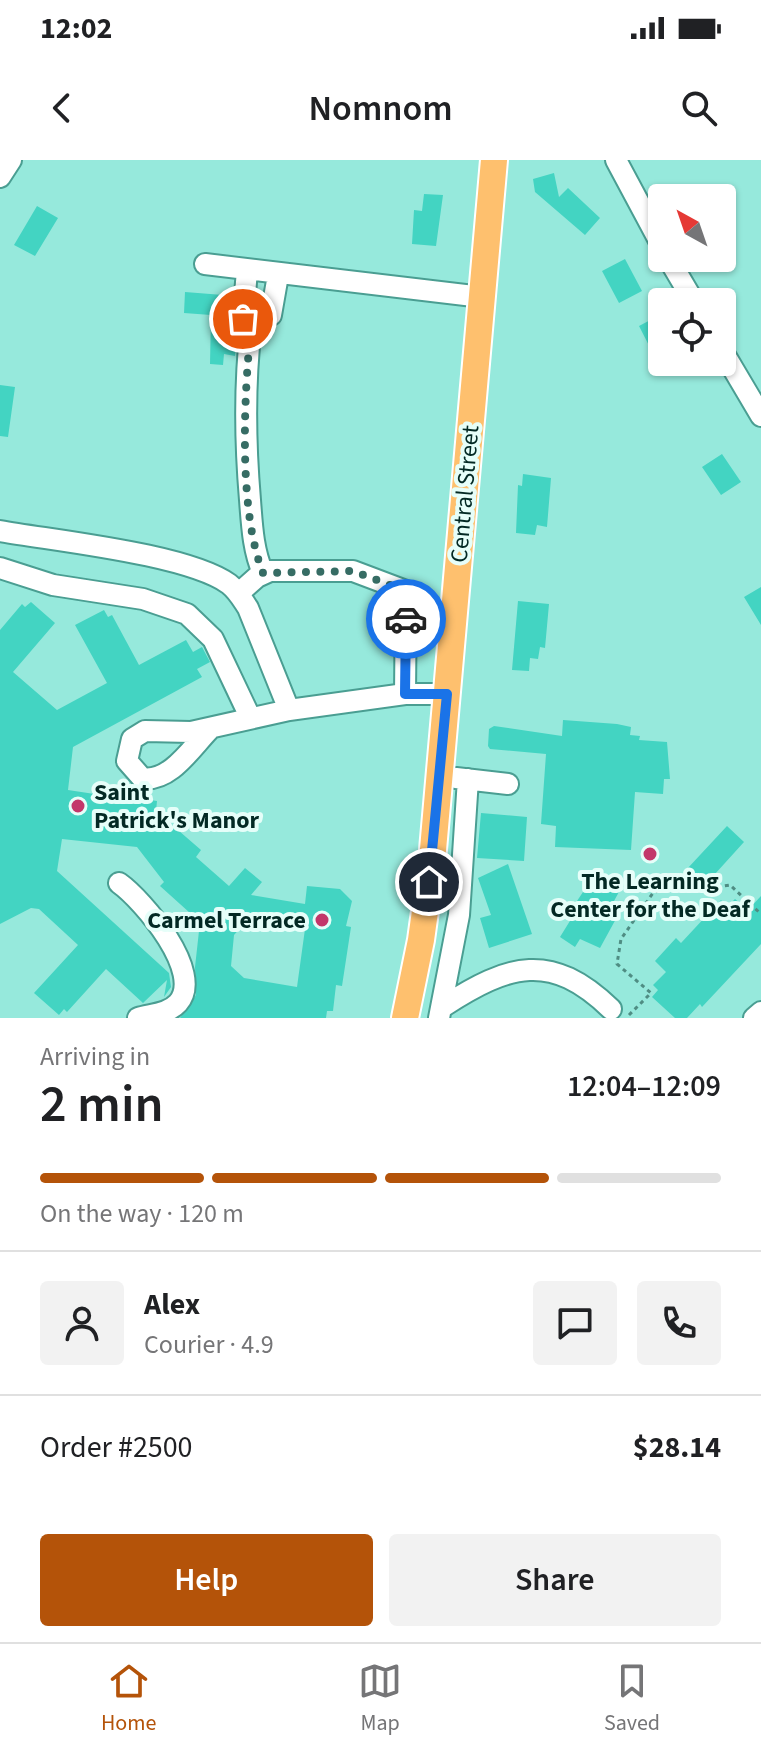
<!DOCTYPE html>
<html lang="en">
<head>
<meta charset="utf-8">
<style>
  :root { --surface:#fff; --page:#f2f2f2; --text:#202124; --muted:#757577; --line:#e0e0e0; --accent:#b45309 }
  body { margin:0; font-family:"Source Sans 3",sans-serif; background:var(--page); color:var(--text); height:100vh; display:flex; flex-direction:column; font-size:30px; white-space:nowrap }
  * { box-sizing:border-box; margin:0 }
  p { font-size:26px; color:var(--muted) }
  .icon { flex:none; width:44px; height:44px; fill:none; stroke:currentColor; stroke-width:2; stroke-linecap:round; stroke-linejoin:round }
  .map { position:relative; height:858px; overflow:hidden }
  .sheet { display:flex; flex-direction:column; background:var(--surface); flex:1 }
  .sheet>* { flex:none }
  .needle { width:52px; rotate:320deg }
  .fabs { position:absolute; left:648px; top:24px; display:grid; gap:16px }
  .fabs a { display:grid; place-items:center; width:88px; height:88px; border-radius:8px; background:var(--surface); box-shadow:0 2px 6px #0004; font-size:40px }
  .pin { position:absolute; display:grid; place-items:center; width:68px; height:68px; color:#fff; margin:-34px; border:4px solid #fff; border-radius:50%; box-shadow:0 2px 8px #0007 }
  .courier { position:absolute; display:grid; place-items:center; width:80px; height:80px; margin:-40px; border:6px solid #1a73e8; border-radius:50%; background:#fff; color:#222; box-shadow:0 2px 10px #0007 }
  .overview em { font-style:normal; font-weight:600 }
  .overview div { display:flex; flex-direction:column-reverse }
  .overview { display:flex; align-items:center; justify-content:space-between; height:136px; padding:0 40px }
  h1 { font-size:52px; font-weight:600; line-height:60px }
  .bar { display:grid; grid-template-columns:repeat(4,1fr); gap:12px 8px; align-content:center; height:96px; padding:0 40px }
  .bar i { height:10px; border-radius:6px; background:var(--line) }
  .bar .current { background:var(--accent) }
  .bar p { grid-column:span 4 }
  .line { display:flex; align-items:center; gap:20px; padding:0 40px; border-top:2px solid var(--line) }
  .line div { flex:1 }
  .round { display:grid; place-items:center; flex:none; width:84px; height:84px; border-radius:8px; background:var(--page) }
  .action { display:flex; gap:16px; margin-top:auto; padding:16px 40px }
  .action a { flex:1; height:92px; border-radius:8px; background:var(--accent); color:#fff; font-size:32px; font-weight:600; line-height:92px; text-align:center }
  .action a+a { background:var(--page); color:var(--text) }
  .status { display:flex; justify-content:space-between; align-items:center; height:56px; padding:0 40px; background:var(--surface); direction:ltr }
  .status svg { height:22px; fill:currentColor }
  header { display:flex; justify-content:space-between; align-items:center; height:104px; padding:0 40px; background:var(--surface); font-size:36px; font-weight:600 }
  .tabs { display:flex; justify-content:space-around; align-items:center; height:112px; border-top:2px solid var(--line); background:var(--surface); font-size:22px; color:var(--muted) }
  .tabs a { display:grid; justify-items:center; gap:4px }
  .tabs .current { color:var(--accent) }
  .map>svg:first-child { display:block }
  .building { fill:#43d4c2; fill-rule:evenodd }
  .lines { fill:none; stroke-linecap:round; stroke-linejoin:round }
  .minor-casing { stroke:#4a9e92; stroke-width:24 }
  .major-casing { stroke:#fff; stroke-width:30 }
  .path { stroke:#4f8d83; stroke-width:3; stroke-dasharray:4 4; stroke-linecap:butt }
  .minor { stroke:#fff; stroke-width:20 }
  .major { stroke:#fec06e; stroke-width:26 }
  .done { stroke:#366c64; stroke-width:8; stroke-dasharray:0 14.4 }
  .route { stroke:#1a73e8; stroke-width:10 }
  .poi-dot { fill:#c3376a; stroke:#e6fef9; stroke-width:3 }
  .labels { text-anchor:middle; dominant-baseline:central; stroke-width:8; stroke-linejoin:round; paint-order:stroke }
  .street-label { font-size:24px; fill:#032924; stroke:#e6fef9 }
  .poi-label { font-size:24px; font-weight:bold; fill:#032924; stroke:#e6fef9; text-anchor:start }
</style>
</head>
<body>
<div class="status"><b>12:02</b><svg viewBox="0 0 49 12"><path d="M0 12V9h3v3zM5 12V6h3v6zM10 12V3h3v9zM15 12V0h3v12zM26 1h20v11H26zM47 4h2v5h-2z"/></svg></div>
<header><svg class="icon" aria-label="back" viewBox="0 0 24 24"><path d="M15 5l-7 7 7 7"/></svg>Nomnom<svg class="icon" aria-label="search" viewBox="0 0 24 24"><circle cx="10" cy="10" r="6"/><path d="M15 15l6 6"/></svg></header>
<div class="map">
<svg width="761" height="858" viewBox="0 0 761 858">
  <rect width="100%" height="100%" fill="#96e9dc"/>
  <!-- building -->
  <path class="building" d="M 554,13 L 559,37 L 568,28 L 600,58 L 585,75 L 535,32 L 533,19 Z
    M 424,34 L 443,35 L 436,86 L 412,84 L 414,50 L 422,51 Z
    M 37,46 L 58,58 L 35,96 L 14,85 Z
    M 625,99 L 642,131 L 619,143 L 602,111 Z
    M 185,132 L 223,135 L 222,141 L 231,141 L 231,171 L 237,172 L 235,196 L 224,194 L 223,205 L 210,204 L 211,155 L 184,153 Z
    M 658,156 L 662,163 L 662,211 L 639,166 Z
    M 0,225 L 15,227 L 8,277 L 0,276 Z
    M 722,294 L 741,322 L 721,335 L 702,307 Z
    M 523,314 L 551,318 L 547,367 L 537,365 L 535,375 L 516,373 L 518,325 L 522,326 Z
    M 761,427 L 761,465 L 744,437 Z
    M 518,441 L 549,444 L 545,488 L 540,487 L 538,499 L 530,498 L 529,511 L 512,510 Z
    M 31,442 L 55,463 L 13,512 L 57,550 L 107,523 L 75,465 L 104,450 L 108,457 L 112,455 L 139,505 L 186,480 L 193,492 L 202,487 L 210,502 L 197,509 L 202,517 L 73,587 L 68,630 L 134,640 L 136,631 L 151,633 L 150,640 L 157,641 L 156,651 L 201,690 L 196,697 L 229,726 L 245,708 L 262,722 L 251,735 L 305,744 L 307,726 L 340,729 L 352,741 L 346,766 L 351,767 L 342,826 L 336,825 L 333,851 L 327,851 L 326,858 L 180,858 L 196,835 L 195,807 L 200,762 L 160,726 L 164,722 L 137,687 L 62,679 L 57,711 L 169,813 L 171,827 L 164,837 L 167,820 L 143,843 L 106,809 L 67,852 L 64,849 L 59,855 L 34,833 L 78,785 L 39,749 L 31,748 L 0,764 L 0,470 L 22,444 L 25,447 ZM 253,754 L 296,759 L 305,769 L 297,827 L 244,818 L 231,806 L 234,775 Z
    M 563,560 L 617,564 L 631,567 L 630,575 L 640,576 L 639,580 L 667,582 L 670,619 L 664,619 L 663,634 L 635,632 L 631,690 L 555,687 L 556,666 L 541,664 L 546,594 L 490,589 L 488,586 L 489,569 L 494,566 L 562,576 Z
    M 481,653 L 527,657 L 524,701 L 477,698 Z
    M 727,666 L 744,682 L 705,725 L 687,709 Z
    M 508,704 L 532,774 L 489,788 L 480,758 L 491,755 L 478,718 Z
    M 595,714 L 620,730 L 614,741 L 623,746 L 600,788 L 580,779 L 575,787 L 560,777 L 573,756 L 569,753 Z
    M 761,736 L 761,784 L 702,847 L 700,844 L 687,858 L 675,858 L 652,837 L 658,830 L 653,825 L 666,812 L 655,801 L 676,778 L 681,783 L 721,740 L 727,747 L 735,739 L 748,750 Z"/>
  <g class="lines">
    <defs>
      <path id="minor" d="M 616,0 L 662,86
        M 0,17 L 11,0
        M 668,98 L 694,142
        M 205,104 L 482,137
        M 247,110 L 243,159 L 251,167 L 271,155 L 278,115
        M 251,167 C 244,226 245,281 250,340 C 252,366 253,390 263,413
        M 722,190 L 761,256
        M 0,371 C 56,381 187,394 229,424 C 238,431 242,439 248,448 L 289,550
        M 0,408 L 53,425 L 143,439 L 187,454 L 213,479 L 250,557
        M 239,433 L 257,417 L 270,411 L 353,411 L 406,431 L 405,534
        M 210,569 C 192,587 170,623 142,618 L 127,601 L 132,579 L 145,571 L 191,572 L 289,550 L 405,534 L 447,534
        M 456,618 L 508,624
        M 119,723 C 143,740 205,813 178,843 C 168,854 151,854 138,858
        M 444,846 C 509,804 551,791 611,849
        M 439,858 L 459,755 L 468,619
        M 754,858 L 761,852"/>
      <path id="major" d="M 405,858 L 421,780 L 432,701 L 494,0"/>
    </defs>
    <!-- minor casing -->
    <use href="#minor" class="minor-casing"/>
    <!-- major casing -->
    <use href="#major" class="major-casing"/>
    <!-- path -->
    <path class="path" d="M 629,855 L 651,833 L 617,804 L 621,779 L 653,733 L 676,724 L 694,730 L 730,725 L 761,754"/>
    <!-- minor -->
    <use href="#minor" class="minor"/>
    <!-- major -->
    <use href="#major" class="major"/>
  </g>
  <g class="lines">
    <!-- done -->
    <path class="done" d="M 243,159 L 251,167 C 244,234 238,350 263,413 L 353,411 L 406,431 L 406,459"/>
    <!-- route -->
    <path class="route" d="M 406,459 L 405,534 L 447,534 L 429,722"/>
  </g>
  <!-- markers -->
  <g class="poi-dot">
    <circle cx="78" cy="646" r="8"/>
    <circle cx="650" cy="694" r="8"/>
    <circle cx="322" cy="760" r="8"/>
  </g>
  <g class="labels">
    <!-- street labels -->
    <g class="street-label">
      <text transform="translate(465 334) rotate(-85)">Central Street</text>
    </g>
    <!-- poi labels -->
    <g class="poi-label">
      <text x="94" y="632">Saint<tspan x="94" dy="28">Patrick's Manor</tspan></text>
      <text x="650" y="721" text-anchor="middle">The Learning<tspan x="650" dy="28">Center for the Deaf</tspan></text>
      <text x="306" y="760" text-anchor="end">Carmel Terrace</text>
    </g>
  </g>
</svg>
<div class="fabs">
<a><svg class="needle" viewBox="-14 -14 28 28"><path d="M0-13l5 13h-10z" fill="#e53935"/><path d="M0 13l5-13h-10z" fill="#757577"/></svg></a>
<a><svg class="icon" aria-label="locate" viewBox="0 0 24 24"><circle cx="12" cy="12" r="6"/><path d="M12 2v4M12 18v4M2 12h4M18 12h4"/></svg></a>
</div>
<div class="pin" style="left:243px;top:159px;background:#ea580c"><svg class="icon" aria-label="bag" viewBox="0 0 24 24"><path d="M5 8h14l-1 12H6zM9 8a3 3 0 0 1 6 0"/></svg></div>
<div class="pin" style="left:429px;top:722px;background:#1f2937"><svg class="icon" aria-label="home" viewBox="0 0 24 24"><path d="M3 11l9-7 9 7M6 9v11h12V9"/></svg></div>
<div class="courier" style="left:406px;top:459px"><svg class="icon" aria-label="car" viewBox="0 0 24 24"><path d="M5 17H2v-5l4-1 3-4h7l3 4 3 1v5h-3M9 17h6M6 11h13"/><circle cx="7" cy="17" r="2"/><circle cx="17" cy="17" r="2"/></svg></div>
</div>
<section class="sheet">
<div class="overview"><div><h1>2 min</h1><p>Arriving in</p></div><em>12:04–12:09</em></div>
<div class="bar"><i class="current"></i><i class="current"></i><i class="current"></i><i></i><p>On the way · 120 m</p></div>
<div class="line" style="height:144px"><a class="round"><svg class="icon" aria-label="person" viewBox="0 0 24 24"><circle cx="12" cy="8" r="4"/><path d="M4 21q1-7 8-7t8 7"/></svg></a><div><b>Alex</b><p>Courier · 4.9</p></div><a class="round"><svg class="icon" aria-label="chat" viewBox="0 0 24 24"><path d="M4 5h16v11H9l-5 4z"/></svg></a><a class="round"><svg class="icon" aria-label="phone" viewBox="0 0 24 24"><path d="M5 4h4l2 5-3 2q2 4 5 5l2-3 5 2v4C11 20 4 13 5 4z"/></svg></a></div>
<div class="line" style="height:104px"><div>Order #2500</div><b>$28.14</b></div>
<div class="action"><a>Help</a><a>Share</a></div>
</section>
<nav class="tabs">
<a class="current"><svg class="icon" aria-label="home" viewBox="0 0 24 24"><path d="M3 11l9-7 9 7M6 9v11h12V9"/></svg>Home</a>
<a><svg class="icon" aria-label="map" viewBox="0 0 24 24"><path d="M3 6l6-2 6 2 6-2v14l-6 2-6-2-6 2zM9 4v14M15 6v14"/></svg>Map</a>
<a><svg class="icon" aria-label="saved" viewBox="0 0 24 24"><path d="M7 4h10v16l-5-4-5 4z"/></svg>Saved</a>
</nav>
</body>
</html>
